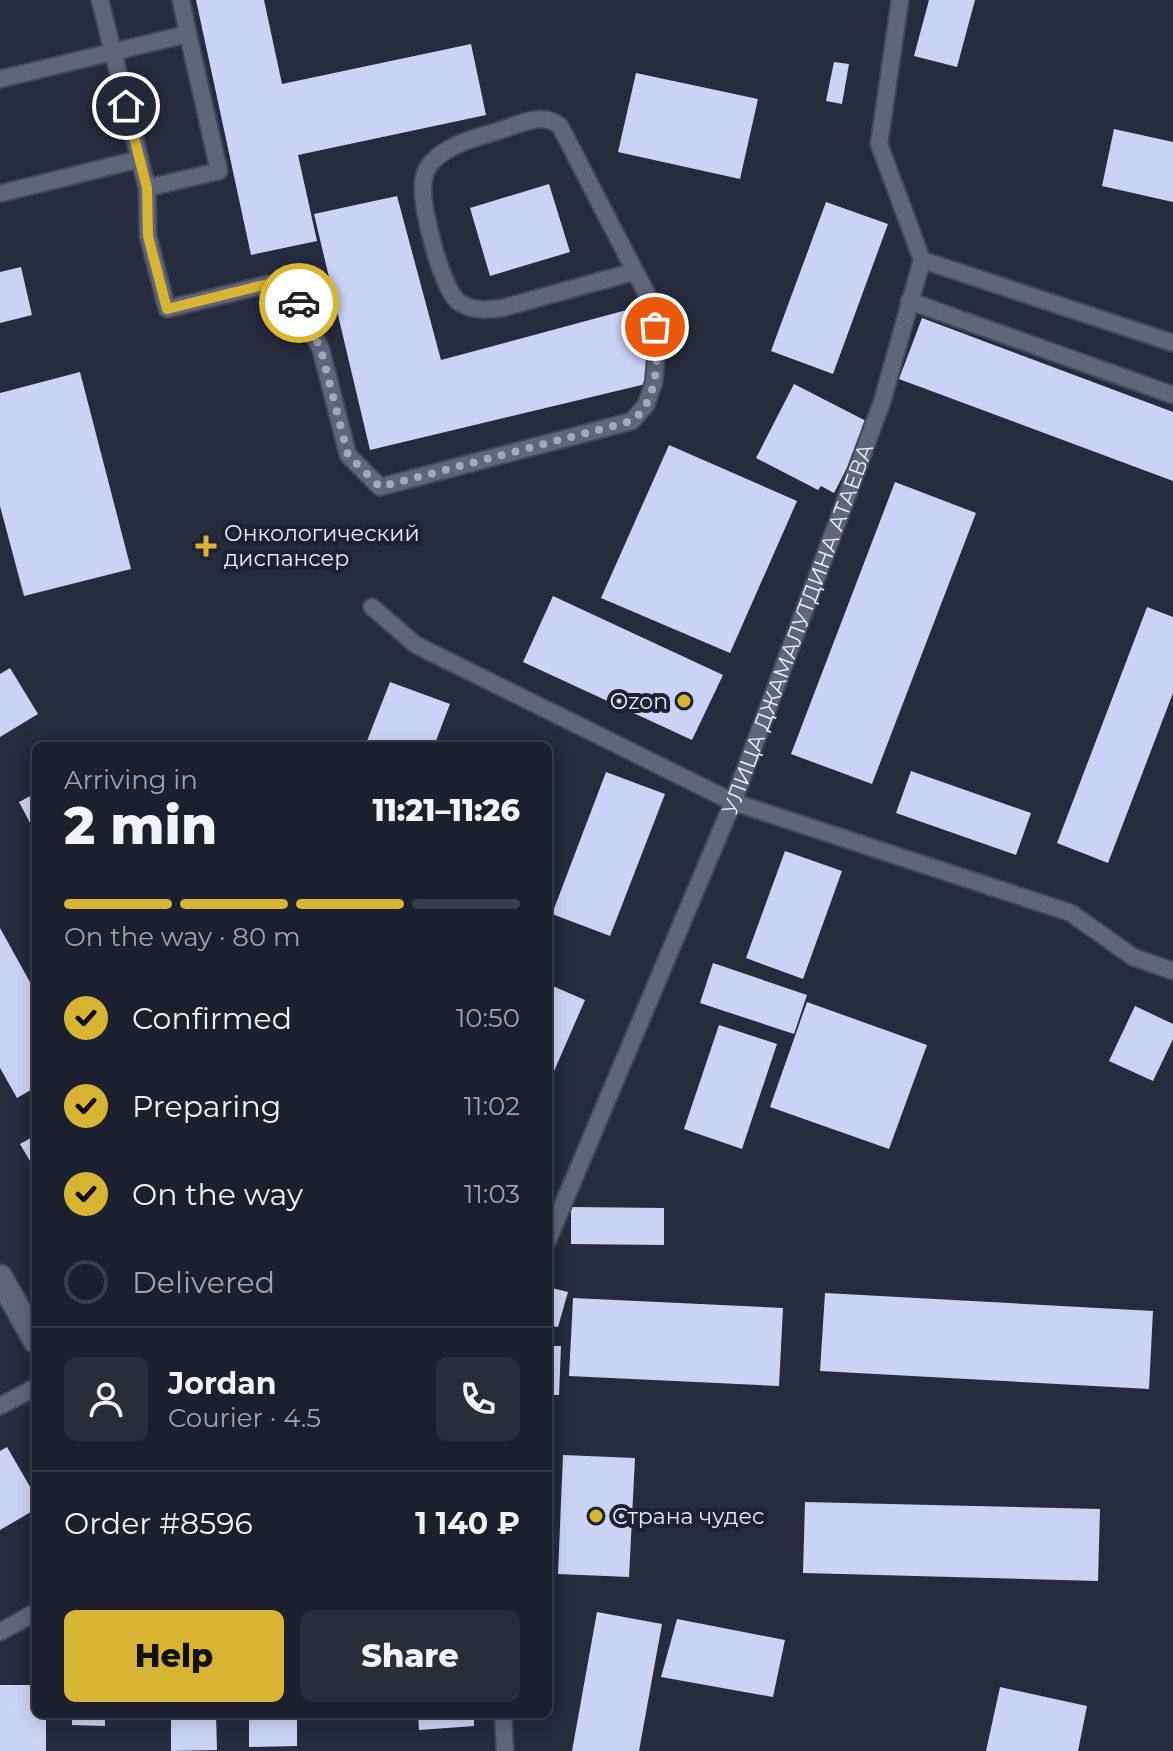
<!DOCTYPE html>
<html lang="en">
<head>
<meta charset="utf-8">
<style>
  :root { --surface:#1c202e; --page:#292d3a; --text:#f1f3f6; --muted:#a0a3aa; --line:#3a3e4a; --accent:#d8b434 }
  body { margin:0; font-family:Montserrat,sans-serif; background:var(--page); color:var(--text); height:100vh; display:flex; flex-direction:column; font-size:30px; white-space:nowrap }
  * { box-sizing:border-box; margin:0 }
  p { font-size:26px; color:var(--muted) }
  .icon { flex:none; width:44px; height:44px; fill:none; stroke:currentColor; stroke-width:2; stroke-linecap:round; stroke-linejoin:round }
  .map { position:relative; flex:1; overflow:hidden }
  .details { position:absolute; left:32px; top:742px; width:520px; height:976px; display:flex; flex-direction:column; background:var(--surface); border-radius:12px; box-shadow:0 4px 20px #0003,0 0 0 2px var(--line) }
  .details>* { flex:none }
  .pin { position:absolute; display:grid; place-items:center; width:68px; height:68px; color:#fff; margin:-34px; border:4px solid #fff; border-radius:50%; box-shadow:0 2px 8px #0007 }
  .courier { position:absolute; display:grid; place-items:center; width:80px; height:80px; margin:-40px; border:6px solid #d8b434; border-radius:50%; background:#fff; color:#222; box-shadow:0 2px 10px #0007 }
  .headline em { font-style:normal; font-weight:800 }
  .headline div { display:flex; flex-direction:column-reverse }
  .headline { display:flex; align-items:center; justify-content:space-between; height:136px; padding:0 32px }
  h1 { font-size:52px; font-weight:800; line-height:60px }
  .bar { display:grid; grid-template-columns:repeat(4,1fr); gap:12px 8px; align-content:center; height:96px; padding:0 32px }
  .bar i { height:10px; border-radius:6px; background:var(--line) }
  .bar .selected { background:var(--accent) }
  .bar p { grid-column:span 4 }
  .line { display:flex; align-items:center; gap:20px; padding:0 32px; border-top:2px solid var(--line) }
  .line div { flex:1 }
  .round { display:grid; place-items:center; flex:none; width:84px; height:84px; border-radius:12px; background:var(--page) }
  ol { padding:0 32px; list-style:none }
  li { display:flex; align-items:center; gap:24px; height:88px }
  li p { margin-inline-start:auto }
  li .icon { padding:8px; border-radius:50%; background:var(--accent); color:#111; stroke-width:4 }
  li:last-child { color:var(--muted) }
  li i { width:44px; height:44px; border:4px solid var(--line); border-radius:50% }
  .primary-button { display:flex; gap:16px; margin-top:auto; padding:16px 32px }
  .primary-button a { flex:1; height:92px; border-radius:12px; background:var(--accent); color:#111; font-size:32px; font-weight:800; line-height:92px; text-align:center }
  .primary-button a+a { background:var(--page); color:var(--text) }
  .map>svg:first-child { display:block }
  .building { fill:#cad3f4 }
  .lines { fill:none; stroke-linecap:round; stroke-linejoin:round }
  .lane-casing { stroke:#434757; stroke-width:20 }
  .street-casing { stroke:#434757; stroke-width:28 }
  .lane { stroke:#5f657a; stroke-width:16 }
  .street { stroke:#5f657a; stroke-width:24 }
  .done { stroke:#a4a8b7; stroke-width:8; stroke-dasharray:0 14.4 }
  .route { stroke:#d8b434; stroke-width:10 }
  .poi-dot { fill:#d8b434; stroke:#1d2133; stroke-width:3 }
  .labels { text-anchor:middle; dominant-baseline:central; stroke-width:8; stroke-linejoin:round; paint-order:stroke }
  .poi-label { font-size:22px; fill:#e8ecf8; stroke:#1d2133; text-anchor:start }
  .street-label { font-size:22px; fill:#e8ecf8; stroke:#1d2133 }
</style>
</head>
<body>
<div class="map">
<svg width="1173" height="1751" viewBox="0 0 1173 1751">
  <rect width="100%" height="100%" fill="#262b3d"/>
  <!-- building -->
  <path class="building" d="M 196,0 L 264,0 L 282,84 L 471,44 L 486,115 L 298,155 L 317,241 L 251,255 Z
    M 929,0 L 975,0 L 957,67 L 914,56 Z
    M 834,62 L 849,64 L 842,104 L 826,101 Z
    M 636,73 L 758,99 L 740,179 L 618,152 Z
    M 1114,129 L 1173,142 L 1173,202 L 1102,186 Z
    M 549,184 L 570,252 L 490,276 L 470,208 Z
    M 397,196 L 441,360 L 634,308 L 654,382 L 370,450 L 314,214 Z
    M 826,202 L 888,224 L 833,374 L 771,351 Z
    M 21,267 L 32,315 L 0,323 L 0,272 Z
    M 922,318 L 1173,412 L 1173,481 L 899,379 Z
    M 80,372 L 131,569 L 24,596 L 0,506 L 0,393 Z
    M 794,384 L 870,423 L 834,493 L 821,486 L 818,490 L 756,458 Z
    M 669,445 L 797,501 L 730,653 L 601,598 Z
    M 895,482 L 976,513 L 872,784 L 791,754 Z
    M 553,596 L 723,675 L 692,740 L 523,662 Z
    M 1147,607 L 1173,617 L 1173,693 L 1108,863 L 1057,843 Z
    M 10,668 L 38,714 L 0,737 L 0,674 Z
    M 390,682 L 450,704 L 434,746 L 365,746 Z
    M 911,771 L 1031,813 L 1016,855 L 896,813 Z
    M 606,772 L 665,794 L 610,936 L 552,914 Z
    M 36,793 L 36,834 L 19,802 Z
    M 785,851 L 842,871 L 803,979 L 746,958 Z
    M 0,928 L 36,993 L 36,1087 L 17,1098 L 0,1068 Z
    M 713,963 L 807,995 L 794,1034 L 700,1003 Z
    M 548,984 L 585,1000 L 548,1085 Z
    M 807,1002 L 927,1045 L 889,1149 L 770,1107 Z
    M 1135,1006 L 1173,1024 L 1173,1039 L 1153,1081 L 1109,1061 Z
    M 719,1025 L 777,1044 L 742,1149 L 684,1129 Z
    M 36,1135 L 36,1171 L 20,1144 Z
    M 571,1207 L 664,1208 L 664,1245 L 571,1244 Z
    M 548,1287 L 568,1292 L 558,1327 L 548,1325 Z
    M 825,1293 L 1153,1311 L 1149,1389 L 820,1371 Z
    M 573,1298 L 783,1308 L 779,1386 L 569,1376 Z
    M 548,1346 L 561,1346 L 559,1395 L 548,1395 Z
    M 7,1447 L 36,1497 L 36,1509 L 0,1530 L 0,1451 Z
    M 548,1449 L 552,1449 L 552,1577 L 548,1577 Z
    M 563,1455 L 635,1458 L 629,1577 L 558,1574 Z
    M 805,1502 L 1100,1509 L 1098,1581 L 803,1573 Z
    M 597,1612 L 662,1624 L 639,1751 L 572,1751 Z
    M 677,1619 L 785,1640 L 773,1697 L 661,1677 Z
    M 0,1685 L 36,1685 L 36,1714 L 46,1714 L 46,1751 L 0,1751 Z
    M 1000,1687 L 1087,1706 L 1078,1751 L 986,1751 Z
    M 72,1714 L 105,1714 L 105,1726 L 72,1725 Z
    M 171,1714 L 216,1714 L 217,1750 L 171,1751 Z
    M 249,1714 L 297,1714 L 297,1746 L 249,1747 Z
    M 418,1714 L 474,1714 L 474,1726 L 419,1730 Z"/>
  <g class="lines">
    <defs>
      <g id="lane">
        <path d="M 181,0 L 188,34"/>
        <path d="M 0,79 L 188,34 L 219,171 L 147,188 L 100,0"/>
        <path d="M 147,188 L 148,236 L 167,309 L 268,284 L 298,301 L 321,350 L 348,455 L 380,487 L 632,421 L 646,405 L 654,382 L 657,346 L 654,308 L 560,126 C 544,113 524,122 507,128 C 485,136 451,142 434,160 C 426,167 423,177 423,188 C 422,210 442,292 460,303 C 473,311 487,310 502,308 L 633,272"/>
        <path d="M 2,193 L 140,159"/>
        <path d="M 922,260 L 1173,343"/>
        <path d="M 909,301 L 1173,395"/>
        <path d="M 372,607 L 416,645 L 733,802 L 1071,913 L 1133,957 L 1173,971"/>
        <path id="s1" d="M 548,1240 L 733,802 L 882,402 L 922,260 L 879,144 L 900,0"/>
        <path d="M 0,1406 L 36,1387"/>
        <path d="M 0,1632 L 36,1612"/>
        <path d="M 503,1714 L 505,1751"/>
      </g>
      <path id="street" d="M 0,1277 L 36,1341"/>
    </defs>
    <!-- lane casing -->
    <use href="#lane" class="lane-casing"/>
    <!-- street casing -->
    <use href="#street" class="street-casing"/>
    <!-- lane -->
    <use href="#lane" class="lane"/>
    <!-- street -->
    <use href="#street" class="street"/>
  </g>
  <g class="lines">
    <!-- done -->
    <path class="done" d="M 299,303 L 321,350 L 348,455 L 380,487 L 632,421 C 658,401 659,358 655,327"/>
    <!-- route -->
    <path class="route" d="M 126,106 L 147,188 L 148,236 L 167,309 L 268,284 L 299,303"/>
  </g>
  <!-- markers -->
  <g class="poi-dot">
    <path d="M202 534h8v8h8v8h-8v8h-8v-8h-8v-8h8z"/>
    <circle cx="684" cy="701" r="8"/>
    <circle cx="596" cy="1516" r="8"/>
  </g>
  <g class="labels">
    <!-- poi labels -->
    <g class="poi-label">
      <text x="224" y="533">Онкологический<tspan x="224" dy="25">диспансер</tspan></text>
      <text x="668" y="701" text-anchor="end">Ozon</text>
      <text x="612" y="1516">Страна чудес</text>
    </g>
    <!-- street labels -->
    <g class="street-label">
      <text stroke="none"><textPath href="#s1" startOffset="660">УЛИЦА ДЖАМАЛУТДИНА АТАЕВА</textPath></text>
    </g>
  </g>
</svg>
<div class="pin" style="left:655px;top:327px;background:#ea580c"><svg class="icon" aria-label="bag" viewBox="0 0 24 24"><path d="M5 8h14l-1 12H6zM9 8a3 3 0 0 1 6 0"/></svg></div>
<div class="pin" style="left:126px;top:106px;background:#1f2937"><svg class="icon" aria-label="home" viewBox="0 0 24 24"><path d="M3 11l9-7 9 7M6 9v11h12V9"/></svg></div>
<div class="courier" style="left:299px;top:303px"><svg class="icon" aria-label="car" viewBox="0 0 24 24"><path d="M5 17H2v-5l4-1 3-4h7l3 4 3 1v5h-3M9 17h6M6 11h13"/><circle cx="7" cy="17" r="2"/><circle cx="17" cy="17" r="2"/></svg></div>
<section class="details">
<div class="headline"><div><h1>2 min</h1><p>Arriving in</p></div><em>11:21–11:26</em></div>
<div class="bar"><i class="selected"></i><i class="selected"></i><i class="selected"></i><i></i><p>On the way · 80 m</p></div>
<ol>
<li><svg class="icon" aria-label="check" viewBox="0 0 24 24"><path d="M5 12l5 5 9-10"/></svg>Confirmed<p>10:50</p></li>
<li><svg class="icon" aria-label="check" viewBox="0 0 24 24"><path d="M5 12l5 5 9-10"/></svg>Preparing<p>11:02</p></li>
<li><svg class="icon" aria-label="check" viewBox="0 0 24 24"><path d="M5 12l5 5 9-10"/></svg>On the way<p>11:03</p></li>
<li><i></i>Delivered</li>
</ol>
<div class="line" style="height:144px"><a class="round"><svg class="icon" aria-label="person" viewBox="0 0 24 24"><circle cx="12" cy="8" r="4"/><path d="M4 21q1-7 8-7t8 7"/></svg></a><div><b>Jordan</b><p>Courier · 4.5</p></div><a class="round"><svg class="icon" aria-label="phone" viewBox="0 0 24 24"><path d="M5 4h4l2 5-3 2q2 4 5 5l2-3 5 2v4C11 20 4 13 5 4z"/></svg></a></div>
<div class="line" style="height:104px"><div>Order #8596</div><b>1 140 ₽</b></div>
<div class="primary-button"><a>Help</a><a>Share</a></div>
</section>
</div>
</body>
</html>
